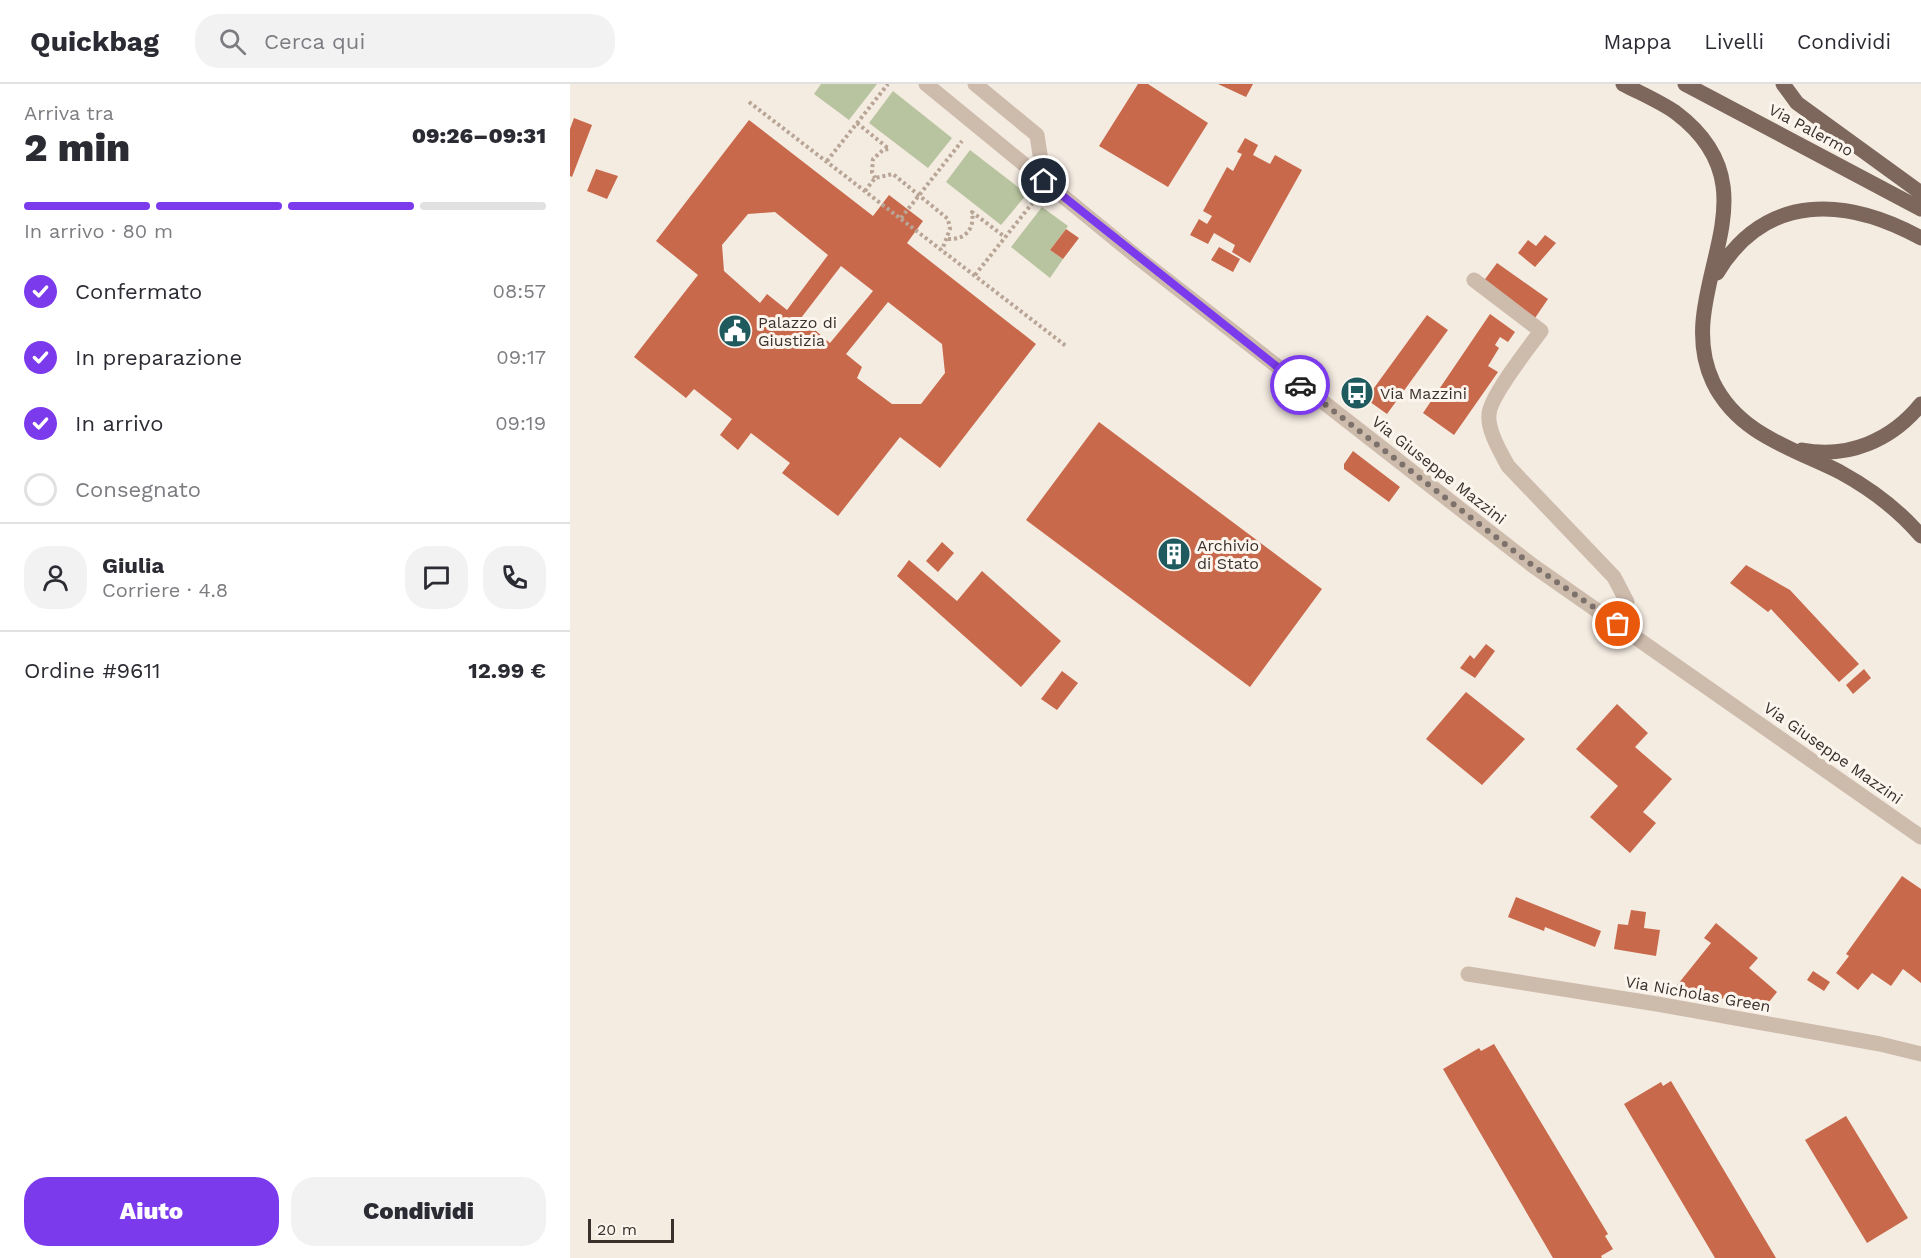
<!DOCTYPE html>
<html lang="it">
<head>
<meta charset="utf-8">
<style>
  :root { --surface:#fff; --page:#f2f2f3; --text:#2b2b33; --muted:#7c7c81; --line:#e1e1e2; --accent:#7c3aed }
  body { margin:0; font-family:"Work Sans",sans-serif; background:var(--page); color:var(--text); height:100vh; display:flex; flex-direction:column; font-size:22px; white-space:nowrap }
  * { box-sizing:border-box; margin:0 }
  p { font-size:20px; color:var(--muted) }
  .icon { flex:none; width:33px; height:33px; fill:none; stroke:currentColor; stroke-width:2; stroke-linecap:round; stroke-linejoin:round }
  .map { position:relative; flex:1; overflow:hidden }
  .drawer { display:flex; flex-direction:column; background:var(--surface); width:570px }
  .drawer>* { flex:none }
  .scale { position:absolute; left:18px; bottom:15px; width:86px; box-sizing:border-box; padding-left:6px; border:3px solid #3b302b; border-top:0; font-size:16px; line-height:21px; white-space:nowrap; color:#3b302b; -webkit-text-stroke:4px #fbf5ee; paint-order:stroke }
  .pin { position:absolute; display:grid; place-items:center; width:51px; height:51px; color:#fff; margin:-26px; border:3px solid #fff; border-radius:50%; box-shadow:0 2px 6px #0007 }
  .courier { position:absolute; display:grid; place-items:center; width:60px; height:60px; margin:-30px; border:4px solid #7c3aed; border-radius:50%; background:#fff; color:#222; box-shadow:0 2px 8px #0007 }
  .summary em { font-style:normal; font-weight:800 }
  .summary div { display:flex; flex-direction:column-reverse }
  .summary { display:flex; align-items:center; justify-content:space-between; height:102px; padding:0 24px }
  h1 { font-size:39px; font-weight:800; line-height:45px }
  .bar { display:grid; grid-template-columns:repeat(4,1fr); gap:9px 6px; align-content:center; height:72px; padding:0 24px }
  .bar i { height:8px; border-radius:4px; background:var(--line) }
  .bar .selected { background:var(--accent) }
  .bar p { grid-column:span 4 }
  .line { display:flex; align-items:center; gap:15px; padding:0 24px; border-top:2px solid var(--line) }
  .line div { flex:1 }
  .round { display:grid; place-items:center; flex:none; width:63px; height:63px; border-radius:24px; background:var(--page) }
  ol { padding:0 24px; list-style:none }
  li { display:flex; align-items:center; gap:18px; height:66px }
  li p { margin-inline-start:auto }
  li .icon { padding:6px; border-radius:50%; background:var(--accent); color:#fff; stroke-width:4 }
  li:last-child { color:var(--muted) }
  li i { width:33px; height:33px; border:3px solid var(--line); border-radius:50% }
  .primary-button { display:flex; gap:12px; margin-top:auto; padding:12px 24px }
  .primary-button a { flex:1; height:69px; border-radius:24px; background:var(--accent); color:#fff; font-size:24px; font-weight:800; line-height:69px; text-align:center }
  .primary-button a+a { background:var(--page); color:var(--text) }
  header { display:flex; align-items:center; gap:36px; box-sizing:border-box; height:84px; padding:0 30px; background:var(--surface); border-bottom:2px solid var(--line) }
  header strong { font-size:28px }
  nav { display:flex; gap:33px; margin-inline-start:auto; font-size:21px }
  .search { width:420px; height:54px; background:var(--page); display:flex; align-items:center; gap:15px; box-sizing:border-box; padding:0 21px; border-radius:24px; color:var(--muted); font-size:22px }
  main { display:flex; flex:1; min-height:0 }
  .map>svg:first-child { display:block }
  .green { fill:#b8c4a0 }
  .building { fill:#c8694b; fill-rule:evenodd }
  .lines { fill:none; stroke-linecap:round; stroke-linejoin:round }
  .path { stroke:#b9a596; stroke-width:4; stroke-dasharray:3 3; stroke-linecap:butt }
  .minor { stroke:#cdbbac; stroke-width:15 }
  .major { stroke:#7d675c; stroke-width:15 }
  .done { stroke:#7c716b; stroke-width:6; stroke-dasharray:0 10.8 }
  .route { stroke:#7c3aed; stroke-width:8 }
  .labels { text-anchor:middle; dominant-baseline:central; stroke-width:6; stroke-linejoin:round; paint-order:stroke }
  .street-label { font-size:16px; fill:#3b302b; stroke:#fbf5ee }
  .poi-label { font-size:16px; fill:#3b302b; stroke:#fbf5ee; text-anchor:start }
</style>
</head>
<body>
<header>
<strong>Quickbag</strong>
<div class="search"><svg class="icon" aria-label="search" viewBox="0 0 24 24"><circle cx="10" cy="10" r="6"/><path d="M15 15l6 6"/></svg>Cerca qui</div>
<nav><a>Mappa</a><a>Livelli</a><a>Condividi</a></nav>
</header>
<main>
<section class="drawer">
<div class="summary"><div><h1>2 min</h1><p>Arriva tra</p></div><em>09:26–09:31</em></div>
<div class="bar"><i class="selected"></i><i class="selected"></i><i class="selected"></i><i></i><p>In arrivo · 80 m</p></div>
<ol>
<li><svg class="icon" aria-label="check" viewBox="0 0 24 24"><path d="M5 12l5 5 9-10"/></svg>Confermato<p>08:57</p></li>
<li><svg class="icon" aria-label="check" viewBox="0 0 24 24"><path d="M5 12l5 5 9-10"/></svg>In preparazione<p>09:17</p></li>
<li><svg class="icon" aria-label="check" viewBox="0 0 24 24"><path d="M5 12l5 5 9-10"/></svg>In arrivo<p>09:19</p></li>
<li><i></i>Consegnato</li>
</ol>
<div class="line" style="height:108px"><a class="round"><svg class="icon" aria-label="person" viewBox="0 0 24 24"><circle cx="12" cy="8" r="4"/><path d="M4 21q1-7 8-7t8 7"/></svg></a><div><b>Giulia</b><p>Corriere · 4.8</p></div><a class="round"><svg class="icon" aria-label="chat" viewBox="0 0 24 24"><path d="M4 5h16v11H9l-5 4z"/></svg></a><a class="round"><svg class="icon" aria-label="phone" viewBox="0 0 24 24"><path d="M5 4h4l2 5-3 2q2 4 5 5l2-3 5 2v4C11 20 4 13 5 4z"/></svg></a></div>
<div class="line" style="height:78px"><div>Ordine #9611</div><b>12.99 €</b></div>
<div class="primary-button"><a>Aiuto</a><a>Condividi</a></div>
</section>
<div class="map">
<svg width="1351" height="1174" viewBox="0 0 1351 1174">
  <rect width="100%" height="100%" fill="#f4ebe1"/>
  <!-- green -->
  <path class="green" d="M 251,0 L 307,0 L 279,36 L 244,10 Z
    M 323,7 L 382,54 L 358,84 L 299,39 Z
    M 400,66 L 457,110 L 431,141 L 376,98 Z
    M 472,123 L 498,142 L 480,166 L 493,175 L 480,194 L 441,163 Z"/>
  <!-- building -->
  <path class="building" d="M 568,0 L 578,0 L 638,39 L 598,103 L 529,62 Z
    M 648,0 L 683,0 L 676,13 Z
    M 4,34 L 22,41 L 2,93 L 0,92 L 0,45 Z
    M 179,36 L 303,132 L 319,111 L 353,137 L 337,159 L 466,260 L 370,384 L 330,353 L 268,432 L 212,389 L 220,379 L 181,349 L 168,366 L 150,351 L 162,335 L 124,305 L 116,314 L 64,273 L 128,191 L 86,157 ZM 205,128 L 258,171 L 217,226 L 197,210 L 190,219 L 154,187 L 152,161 L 178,130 ZM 271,182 L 303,207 L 260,259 L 231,234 ZM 318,218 L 372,260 L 375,289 L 351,320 L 322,320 L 287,294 L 292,283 L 276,270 Z
    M 675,54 L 688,61 L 683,71 L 700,80 L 705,71 L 732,86 L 680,179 L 662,168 L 665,161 L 644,149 L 638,160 L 620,151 L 629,135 L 637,140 L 642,132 L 633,127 L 657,83 L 663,87 L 672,70 L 667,68 Z
    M 26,85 L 48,92 L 37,115 L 17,107 Z
    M 496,145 L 509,154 L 493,175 L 480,166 Z
    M 975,151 L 986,159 L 965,183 L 948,169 L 958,156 L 966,162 Z
    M 649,163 L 670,175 L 663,188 L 641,176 Z
    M 927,179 L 978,215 L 965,234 L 913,198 Z
    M 920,230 L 945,248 L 938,258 L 930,253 L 925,261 L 929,264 L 918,282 L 928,288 L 884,351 L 853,329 Z
    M 857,231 L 878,246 L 817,330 L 796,315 Z
    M 529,338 L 752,505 L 680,603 L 456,436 Z
    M 783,367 L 830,403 L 819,418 L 774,385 L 774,380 Z
    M 372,458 L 384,469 L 368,488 L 356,477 Z
    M 339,476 L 387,517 L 412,487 L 491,557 L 451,603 L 327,492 Z
    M 1176,481 L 1220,506 L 1289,580 L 1269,598 L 1201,525 L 1198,528 L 1160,499 Z
    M 916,560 L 925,567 L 905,594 L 890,584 L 900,571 L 904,575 Z
    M 1294,585 L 1301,594 L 1283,610 L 1276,601 Z
    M 492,587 L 508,599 L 487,626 L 471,615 Z
    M 896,608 L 955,655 L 912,701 L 856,655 Z
    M 1047,620 L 1078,649 L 1065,663 L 1102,695 L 1073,728 L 1086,739 L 1060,769 L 1020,733 L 1048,702 L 1006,665 Z
    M 1332,792 L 1351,805 L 1351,899 L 1333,885 L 1321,902 L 1302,889 L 1288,906 L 1266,889 L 1279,872 L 1276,870 Z
    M 946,813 L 1031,847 L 1025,863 L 975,843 L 974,847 L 938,833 Z
    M 1061,826 L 1076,828 L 1074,844 L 1090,846 L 1086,872 L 1044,865 L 1048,840 L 1058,841 Z
    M 1146,839 L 1188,874 L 1179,884 L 1207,908 L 1195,923 L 1104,905 L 1141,859 L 1134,854 Z
    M 1243,887 L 1260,898 L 1254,907 L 1237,896 Z
    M 924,960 L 1038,1150 L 1035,1152 L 1043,1165 L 1031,1172 L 1032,1174 L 983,1174 L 873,985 L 909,964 L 911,967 Z
    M 1101,997 L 1206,1174 L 1145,1174 L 1054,1020 L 1091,998 L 1093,1002 Z
    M 1276,1032 L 1338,1134 L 1297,1159 L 1235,1056 Z"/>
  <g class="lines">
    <!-- path -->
    <path class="path" d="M 179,18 L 496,262
      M 287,39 L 319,65 L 313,66 L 303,75 L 302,88 L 305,94
      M 257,77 L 318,0
      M 295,107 L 305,94 L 323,90 L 378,135 L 380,145 L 372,166
      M 331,134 L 392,57
      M 378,155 C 395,156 405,145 402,128 L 435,153
      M 405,191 L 464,117"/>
    <!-- minor -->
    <path class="minor" d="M 356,0 L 566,172 L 962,481 L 1351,753
      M 405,0 L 467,51 L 474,97
      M 904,196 L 971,247 C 959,263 920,313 919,330 C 917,346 931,369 938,382 L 1044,493 L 1057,518 L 1048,540
      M 898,890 L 1087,920 L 1310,960 L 1351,970"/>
    <!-- major -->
    <path class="major" d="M 1053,0 C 1070,9 1089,17 1105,28 C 1215,110 1099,205 1143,298 C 1168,350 1222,364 1270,388 C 1301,405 1328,425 1351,452
      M 1115,0 L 1351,125
      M 1213,0 L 1227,19 L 1351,109
      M 1147,189 C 1196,108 1276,113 1351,154
      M 1232,366 C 1278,375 1322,356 1351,320"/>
  </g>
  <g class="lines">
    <!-- done -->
    <path class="done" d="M 730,301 L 962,481 L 1048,540"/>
    <!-- route -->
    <path class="route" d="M 474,97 L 730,301"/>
  </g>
  <!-- icons -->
  <defs>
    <symbol id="civic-disc" viewBox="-11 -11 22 22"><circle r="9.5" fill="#1f5a5e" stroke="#fbf5ee"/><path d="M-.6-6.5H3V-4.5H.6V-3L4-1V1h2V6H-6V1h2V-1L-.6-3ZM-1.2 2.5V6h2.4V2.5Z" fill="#fff"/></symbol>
    <symbol id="bus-disc" viewBox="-11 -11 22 22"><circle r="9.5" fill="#1f5a5e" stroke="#fbf5ee"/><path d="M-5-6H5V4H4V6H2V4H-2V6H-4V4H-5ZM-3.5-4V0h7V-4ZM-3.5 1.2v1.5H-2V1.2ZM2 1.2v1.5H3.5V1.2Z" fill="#fff"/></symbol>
    <symbol id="building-disc" viewBox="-11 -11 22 22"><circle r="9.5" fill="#1f5a5e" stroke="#fbf5ee"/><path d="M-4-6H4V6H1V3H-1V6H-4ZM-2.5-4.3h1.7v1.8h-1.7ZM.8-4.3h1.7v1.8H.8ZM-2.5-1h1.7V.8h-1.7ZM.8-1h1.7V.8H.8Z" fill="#fff"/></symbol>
  </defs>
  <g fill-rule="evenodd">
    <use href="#civic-disc" x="146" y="228" width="38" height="38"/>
    <use href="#bus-disc" x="768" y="290" width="38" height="38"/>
    <use href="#building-disc" x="585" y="451" width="38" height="38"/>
  </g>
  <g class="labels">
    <!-- street labels -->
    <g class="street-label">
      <text transform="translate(1241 46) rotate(28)">Via Palermo</text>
      <text transform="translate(869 386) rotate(38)">Via Giuseppe Mazzini</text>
      <text transform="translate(1263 669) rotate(35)">Via Giuseppe Mazzini</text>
      <text transform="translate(1128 910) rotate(10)">Via Nicholas Green</text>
    </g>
    <!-- poi labels -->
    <g class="poi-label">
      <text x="188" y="238">Palazzo di<tspan x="188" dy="18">Giustizia</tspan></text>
      <text x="810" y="309">Via Mazzini</text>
      <text x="627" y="461">Archivio<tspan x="627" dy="18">di Stato</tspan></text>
    </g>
  </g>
</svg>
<div class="scale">20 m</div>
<div class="pin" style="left:1048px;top:540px;background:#ea580c"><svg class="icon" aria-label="bag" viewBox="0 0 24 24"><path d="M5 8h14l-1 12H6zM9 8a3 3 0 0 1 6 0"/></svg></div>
<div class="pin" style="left:474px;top:97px;background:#1f2937"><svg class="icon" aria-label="home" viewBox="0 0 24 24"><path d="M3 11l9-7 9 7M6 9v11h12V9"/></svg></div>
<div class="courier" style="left:730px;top:301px"><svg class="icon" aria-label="car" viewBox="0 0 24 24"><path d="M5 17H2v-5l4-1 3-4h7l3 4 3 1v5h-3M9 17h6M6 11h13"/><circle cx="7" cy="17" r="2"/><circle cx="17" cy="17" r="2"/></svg></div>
</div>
</main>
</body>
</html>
